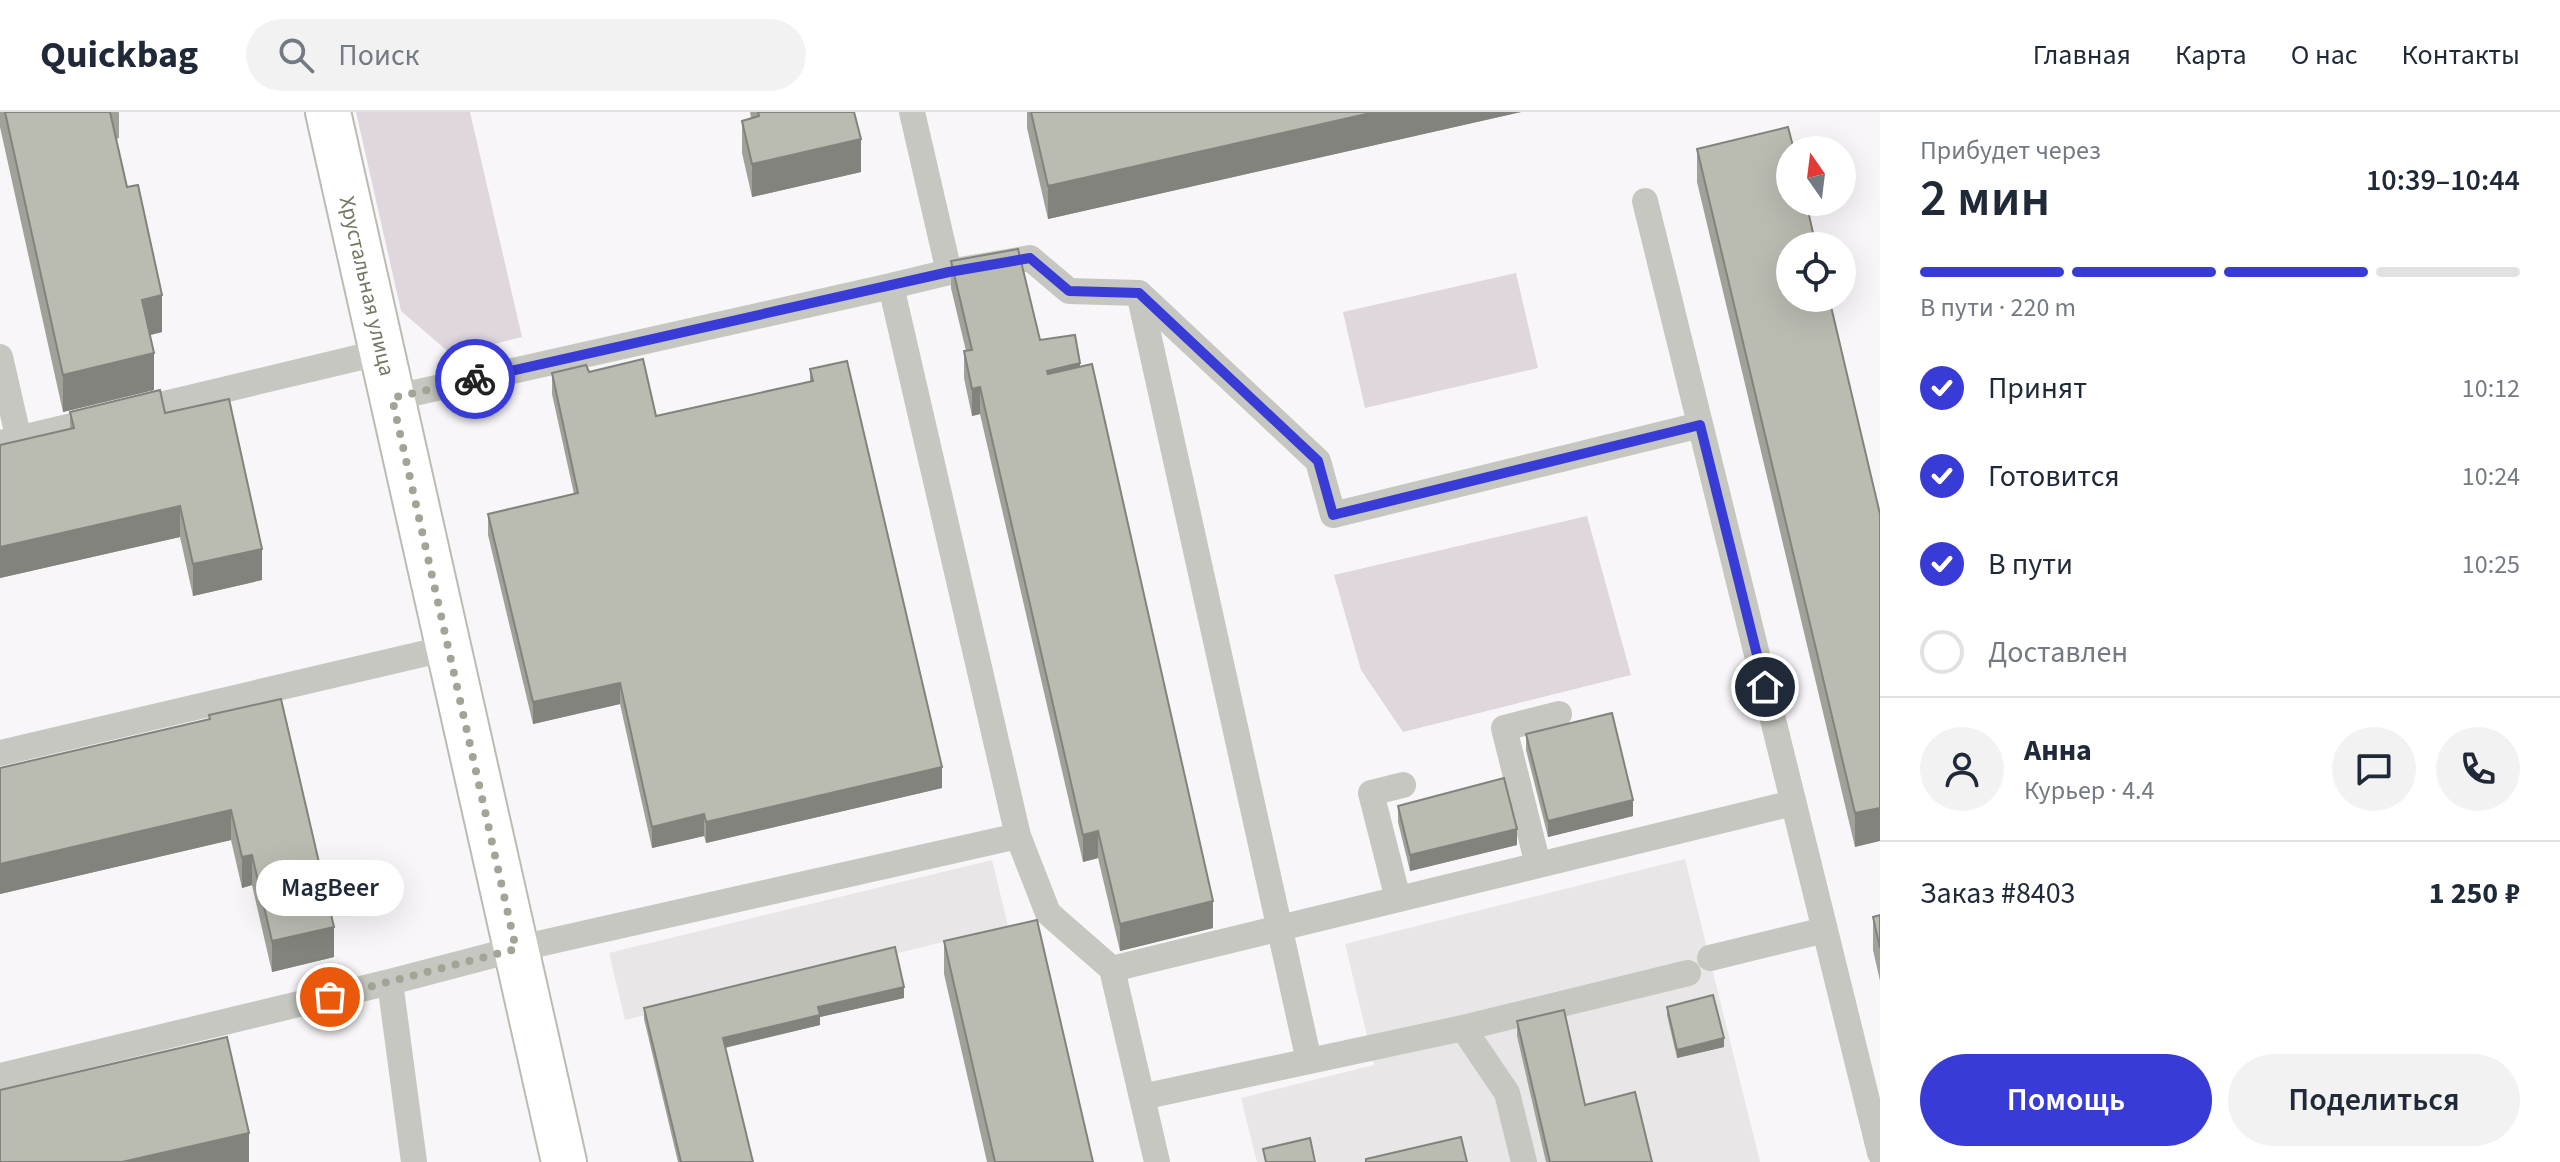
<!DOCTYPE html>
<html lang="ru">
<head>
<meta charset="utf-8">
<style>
  :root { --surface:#fff; --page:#f2f2f3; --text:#1f2937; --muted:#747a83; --line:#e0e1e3; --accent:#383bd6 }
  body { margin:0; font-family:"Source Sans 3",sans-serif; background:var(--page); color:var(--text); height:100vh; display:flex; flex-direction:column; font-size:30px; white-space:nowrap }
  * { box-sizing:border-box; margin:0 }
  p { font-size:26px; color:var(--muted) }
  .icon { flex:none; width:44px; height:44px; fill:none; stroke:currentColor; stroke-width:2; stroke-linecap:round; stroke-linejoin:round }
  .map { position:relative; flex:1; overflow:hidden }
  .details { display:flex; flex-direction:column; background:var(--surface); width:680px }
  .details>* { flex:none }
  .needle { width:52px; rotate:346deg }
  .fabs { position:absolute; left:1776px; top:24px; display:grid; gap:16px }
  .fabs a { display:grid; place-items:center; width:80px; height:80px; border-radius:50%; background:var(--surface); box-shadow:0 8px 32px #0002; font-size:40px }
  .pin { position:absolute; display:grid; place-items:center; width:68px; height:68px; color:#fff; margin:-34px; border:4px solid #fff; border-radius:50%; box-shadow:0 2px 8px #0007 }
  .courier { position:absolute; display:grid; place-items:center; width:80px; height:80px; margin:-40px; border:6px solid #383bd6; border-radius:50%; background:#fff; color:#222; box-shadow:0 2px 10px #0007 }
  .bubble { position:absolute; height:56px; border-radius:28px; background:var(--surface); box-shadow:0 8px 32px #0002; font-size:26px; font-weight:600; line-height:56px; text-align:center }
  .headline em { font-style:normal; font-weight:600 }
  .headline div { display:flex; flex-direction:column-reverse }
  .headline { display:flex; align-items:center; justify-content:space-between; height:136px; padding:0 40px }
  h1 { font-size:52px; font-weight:600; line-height:60px }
  .bar { display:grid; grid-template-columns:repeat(4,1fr); gap:12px 8px; align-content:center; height:96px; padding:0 40px }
  .bar i { height:10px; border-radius:6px; background:var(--line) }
  .bar .on { background:var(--accent) }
  .bar p { grid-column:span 4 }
  .line { display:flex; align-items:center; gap:20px; padding:0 40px; border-top:2px solid var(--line) }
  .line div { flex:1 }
  .round { display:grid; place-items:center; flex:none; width:84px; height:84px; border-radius:42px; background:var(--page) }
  ol { padding:0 40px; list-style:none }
  li { display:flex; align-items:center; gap:24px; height:88px }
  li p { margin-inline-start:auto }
  li .icon { padding:8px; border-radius:50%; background:var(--accent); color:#fff; stroke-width:4 }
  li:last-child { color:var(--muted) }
  li i { width:44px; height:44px; border:4px solid var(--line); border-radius:50% }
  .action { display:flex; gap:16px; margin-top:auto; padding:16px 40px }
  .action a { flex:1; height:92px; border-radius:48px; background:var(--accent); color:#fff; font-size:32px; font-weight:600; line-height:92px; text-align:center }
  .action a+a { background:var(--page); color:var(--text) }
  header { display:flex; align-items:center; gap:48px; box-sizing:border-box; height:112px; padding:0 40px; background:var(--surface); border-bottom:2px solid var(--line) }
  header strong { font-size:38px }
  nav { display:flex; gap:44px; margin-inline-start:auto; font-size:28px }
  .search { width:560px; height:72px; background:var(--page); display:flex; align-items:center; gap:20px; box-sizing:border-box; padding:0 28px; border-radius:44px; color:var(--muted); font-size:30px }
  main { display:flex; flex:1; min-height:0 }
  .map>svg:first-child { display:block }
  .built { fill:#e8e6e6 }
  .green { fill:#dfd7dd }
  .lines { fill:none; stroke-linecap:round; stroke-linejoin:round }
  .secondary-casing { stroke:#babcb2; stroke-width:48 }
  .service { stroke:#c6c7c0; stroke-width:26 }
  .secondary { stroke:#fff; stroke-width:44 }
  .wall { fill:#a0a198 }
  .shaded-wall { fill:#82837c }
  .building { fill:#babbb1; stroke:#82837c; stroke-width:2 }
  .done { stroke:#a2a496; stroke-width:8; stroke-dasharray:0 14.4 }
  .route { stroke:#383bd6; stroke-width:10 }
  .labels { text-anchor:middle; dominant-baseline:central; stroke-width:8; stroke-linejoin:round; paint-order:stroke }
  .street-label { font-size:22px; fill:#747861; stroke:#fff }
</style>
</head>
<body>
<header>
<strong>Quickbag</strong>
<div class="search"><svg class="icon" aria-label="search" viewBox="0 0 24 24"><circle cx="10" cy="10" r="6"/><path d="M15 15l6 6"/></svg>Поиск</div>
<nav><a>Главная</a><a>Карта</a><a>О нас</a><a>Контакты</a></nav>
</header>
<main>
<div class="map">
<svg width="1880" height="1050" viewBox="0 0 1880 1050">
  <rect width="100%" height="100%" fill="#f8f6f8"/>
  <!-- built -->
  <path class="built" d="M 1685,747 L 1760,1050 L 1257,1050 L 1241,986 L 1374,953 L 1345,832 Z
    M 992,748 L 1008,814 L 625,908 L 609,841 Z"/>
  <!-- green -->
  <path class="green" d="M 356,0 L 470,0 L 522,225 L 452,243 L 401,199 Z
    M 1516,161 L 1538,256 L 1365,296 L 1343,200 Z
    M 1587,404 L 1631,563 L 1403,620 L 1361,558 L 1334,463 Z"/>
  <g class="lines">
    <defs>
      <path id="secondary" d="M 328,0 L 564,1050"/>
    </defs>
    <!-- secondary casing -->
    <use href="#secondary" class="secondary-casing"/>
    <!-- service -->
    <path class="service" d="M 1645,89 L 1880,1041
      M 949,160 L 1030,146 L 1069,179 L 1139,181 L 1318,349 L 1333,403 L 1700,313
      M 891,174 L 949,160 L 912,0
      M 1139,181 L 1309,949
      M 0,245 L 19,328
      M 0,331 L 382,240
      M 0,641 L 448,536
      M 1018,724 L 1048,801 L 1112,857 L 1157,1050
      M 1538,753 L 1504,616 L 1559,602
      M 1398,787 L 1371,681 L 1403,673
      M 1710,846 L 1825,818
      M 1112,857 L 1793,691
      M 390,870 L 414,1050
      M 1463,916 L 1507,981 L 1524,1050
      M 0,964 L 390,870 L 516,837 L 1018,724 L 891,174 L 392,286
      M 1142,985 L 1463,916 L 1688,861"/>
    <!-- secondary -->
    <use href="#secondary" class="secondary"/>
  </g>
  <!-- wall -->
  <path class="wall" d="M 0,0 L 119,0 L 119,26 L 116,27 L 162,220 L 150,223 L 154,278 L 63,300 L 0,15 Z
    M 750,0 L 854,0 L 861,60 L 752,85 L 742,41 L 742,9 L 751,6 Z
    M 1027,0 L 1521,0 L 1048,107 L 1027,16 Z
    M 1697,37 L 1880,402 L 1855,735 L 1697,70 Z
    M 951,149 L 1040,228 L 1080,255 L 1213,816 L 1120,839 L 1098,746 L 1083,750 L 980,302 L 972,304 L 964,266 L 964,239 L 966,239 L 951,176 Z
    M 810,257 L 942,676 L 706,731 L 704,724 L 652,736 L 620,592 L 533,612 L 488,423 L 488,402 L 574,382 L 552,282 L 552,261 L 589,260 L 656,304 L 810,270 Z
    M 70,300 L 165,301 L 262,468 L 193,484 L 180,425 L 0,466 L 0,333 L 70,317 Z
    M 209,603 L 334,845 L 272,860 L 252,773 L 242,776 L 231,728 L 0,782 L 0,656 L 209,607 Z
    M 1526,622 L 1633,704 L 1548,725 L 1526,638 Z
    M 1398,694 L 1517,733 L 1410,759 L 1398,710 Z
    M 1880,803 L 1880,869 L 1873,838 L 1873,805 Z
    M 944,829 L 1093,1050 L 987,1050 L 944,862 Z
    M 904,886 L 820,905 L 820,913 L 725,936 L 753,1050 L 678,1050 L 644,907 L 644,896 Z
    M 1667,895 L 1724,935 L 1677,946 L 1667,903 Z
    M 1517,909 L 1585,993 L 1652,1050 L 1546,1050 L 1517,924 Z"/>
  <!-- shaded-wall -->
  <path class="shaded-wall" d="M 1375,0 L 1521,0 L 1048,107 L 1048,74 Z
    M 861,27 L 861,60 L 752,85 L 752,52 Z
    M 162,183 L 162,220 L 142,225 L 142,188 Z
    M 154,241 L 154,278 L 63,300 L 63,263 Z
    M 1080,251 L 1080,279 L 1047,286 L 1047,259 Z
    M 980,275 L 980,302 L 972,304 L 972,277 Z
    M 180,394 L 180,425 L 0,466 L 0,435 Z
    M 262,437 L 262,468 L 193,484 L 193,452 Z
    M 620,571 L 620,592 L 533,612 L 533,590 Z
    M 942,655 L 942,676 L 706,731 L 706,710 Z
    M 1633,688 L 1633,704 L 1548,725 L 1548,709 Z
    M 1880,696 L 1880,729 L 1855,735 L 1855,701 Z
    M 231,698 L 231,728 L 0,782 L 0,752 Z
    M 704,702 L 704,724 L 652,736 L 652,715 Z
    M 1517,717 L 1517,733 L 1410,759 L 1410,743 Z
    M 1098,719 L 1098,746 L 1083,750 L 1083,723 Z
    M 252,743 L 252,773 L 242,776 L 242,745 Z
    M 1213,789 L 1213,816 L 1120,839 L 1120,812 Z
    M 334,815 L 334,845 L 272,860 L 272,829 Z
    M 904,875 L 904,886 L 820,905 L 820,913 L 723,936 L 723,926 L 818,895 Z
    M 1724,926 L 1724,935 L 1677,946 L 1677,938 Z
    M 249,1021 L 249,1050 L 122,1050 Z"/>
  <!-- building -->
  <path class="building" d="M 5,0 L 110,0 L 127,75 L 138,73 L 162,183 L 142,188 L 154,241 L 63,263 Z
    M 758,0 L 854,0 L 861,27 L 752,52 L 742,9 L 759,4 Z
    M 1031,0 L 1375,0 L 1048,74 Z
    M 1788,15 L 1794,38 L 1790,38 L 1790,90 L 1806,90 L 1816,134 L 1790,134 L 1790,186 L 1829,186 L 1880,402 L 1880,696 L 1855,701 L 1697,37 Z
    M 1018,137 L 1040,228 L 1075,223 L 1080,251 L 1047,259 L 1048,262 L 1092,252 L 1213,789 L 1120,812 L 1098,719 L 1083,723 L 980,275 L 972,277 L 964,239 L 972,238 L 951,149 Z
    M 643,247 L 656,304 L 813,269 L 810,257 L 847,249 L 942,655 L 706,710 L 704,702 L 652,715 L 620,571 L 533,590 L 488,402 L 578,381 L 552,261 L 586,253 L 589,260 Z
    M 160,278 L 165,301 L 229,287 L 262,437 L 193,452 L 180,394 L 0,435 L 0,333 L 74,316 L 70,300 Z
    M 281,587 L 334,815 L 272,829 L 252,743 L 242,745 L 231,698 L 0,752 L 0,656 L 210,607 L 209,603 Z
    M 1612,601 L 1633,688 L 1548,709 L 1526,622 Z
    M 1504,666 L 1517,717 L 1410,743 L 1398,694 Z
    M 1880,803 L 1880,836 L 1873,805 Z
    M 1037,808 L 1093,1050 L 995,1050 L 944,829 Z
    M 895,835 L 904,875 L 818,895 L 820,903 L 723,926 L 753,1050 L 681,1050 L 644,896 Z
    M 1713,883 L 1724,926 L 1677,938 L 1667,895 Z
    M 1564,898 L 1585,993 L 1635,980 L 1652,1050 L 1550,1050 L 1517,909 Z
    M 227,925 L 249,1021 L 122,1050 L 0,1050 L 0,978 Z
    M 1461,1025 L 1467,1050 L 1366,1050 L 1366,1047 Z
    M 1310,1026 L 1315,1050 L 1266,1050 L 1263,1037 Z"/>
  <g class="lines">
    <!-- done -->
    <path class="done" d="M 330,885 L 516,837 L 392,286 L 475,267"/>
    <!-- route -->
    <path class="route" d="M 475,267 L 949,160 L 1030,146 L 1069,179 L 1139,181 L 1318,349 L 1333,403 L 1700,313 L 1765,575"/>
  </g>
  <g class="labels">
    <!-- street labels -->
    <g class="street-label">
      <text transform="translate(367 174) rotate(77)">Хрустальная улица</text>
    </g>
  </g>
</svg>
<div class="fabs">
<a><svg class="needle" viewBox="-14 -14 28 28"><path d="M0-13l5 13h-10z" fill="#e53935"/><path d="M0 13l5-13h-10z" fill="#747a83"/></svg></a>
<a><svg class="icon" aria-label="locate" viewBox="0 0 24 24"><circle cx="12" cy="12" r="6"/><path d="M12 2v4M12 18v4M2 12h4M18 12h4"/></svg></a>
</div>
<div class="pin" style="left:330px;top:885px;background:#ea580c"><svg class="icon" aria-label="bag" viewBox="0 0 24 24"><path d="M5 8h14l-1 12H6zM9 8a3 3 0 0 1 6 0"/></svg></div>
<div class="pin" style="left:1765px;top:575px;background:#1f2937"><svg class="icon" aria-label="home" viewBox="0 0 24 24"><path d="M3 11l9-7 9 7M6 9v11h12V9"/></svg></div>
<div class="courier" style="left:475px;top:267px"><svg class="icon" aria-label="bike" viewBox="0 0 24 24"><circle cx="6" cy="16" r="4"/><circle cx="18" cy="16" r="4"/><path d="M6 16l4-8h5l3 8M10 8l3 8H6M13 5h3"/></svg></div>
<div class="bubble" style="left:256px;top:748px;width:148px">MagBeer</div>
</div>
<section class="details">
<div class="headline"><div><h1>2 мин</h1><p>Прибудет через</p></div><em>10:39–10:44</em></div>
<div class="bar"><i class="on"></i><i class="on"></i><i class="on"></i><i></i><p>В пути · 220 m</p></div>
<ol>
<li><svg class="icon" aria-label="check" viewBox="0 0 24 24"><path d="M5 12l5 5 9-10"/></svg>Принят<p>10:12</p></li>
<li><svg class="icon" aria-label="check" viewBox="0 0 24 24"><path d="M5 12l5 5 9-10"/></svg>Готовится<p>10:24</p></li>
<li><svg class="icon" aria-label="check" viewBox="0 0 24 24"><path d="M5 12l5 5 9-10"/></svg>В пути<p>10:25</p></li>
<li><i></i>Доставлен</li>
</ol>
<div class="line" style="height:144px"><a class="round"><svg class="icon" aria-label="person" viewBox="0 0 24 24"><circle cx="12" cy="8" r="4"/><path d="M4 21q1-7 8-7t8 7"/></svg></a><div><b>Анна</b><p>Курьер · 4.4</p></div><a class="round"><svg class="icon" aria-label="chat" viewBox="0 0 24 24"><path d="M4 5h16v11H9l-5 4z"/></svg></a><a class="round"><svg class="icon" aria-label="phone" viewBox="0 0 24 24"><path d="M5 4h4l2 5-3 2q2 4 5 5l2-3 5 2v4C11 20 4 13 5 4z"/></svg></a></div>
<div class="line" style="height:104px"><div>Заказ #8403</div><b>1 250 ₽</b></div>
<div class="action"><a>Помощь</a><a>Поделиться</a></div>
</section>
</main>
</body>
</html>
